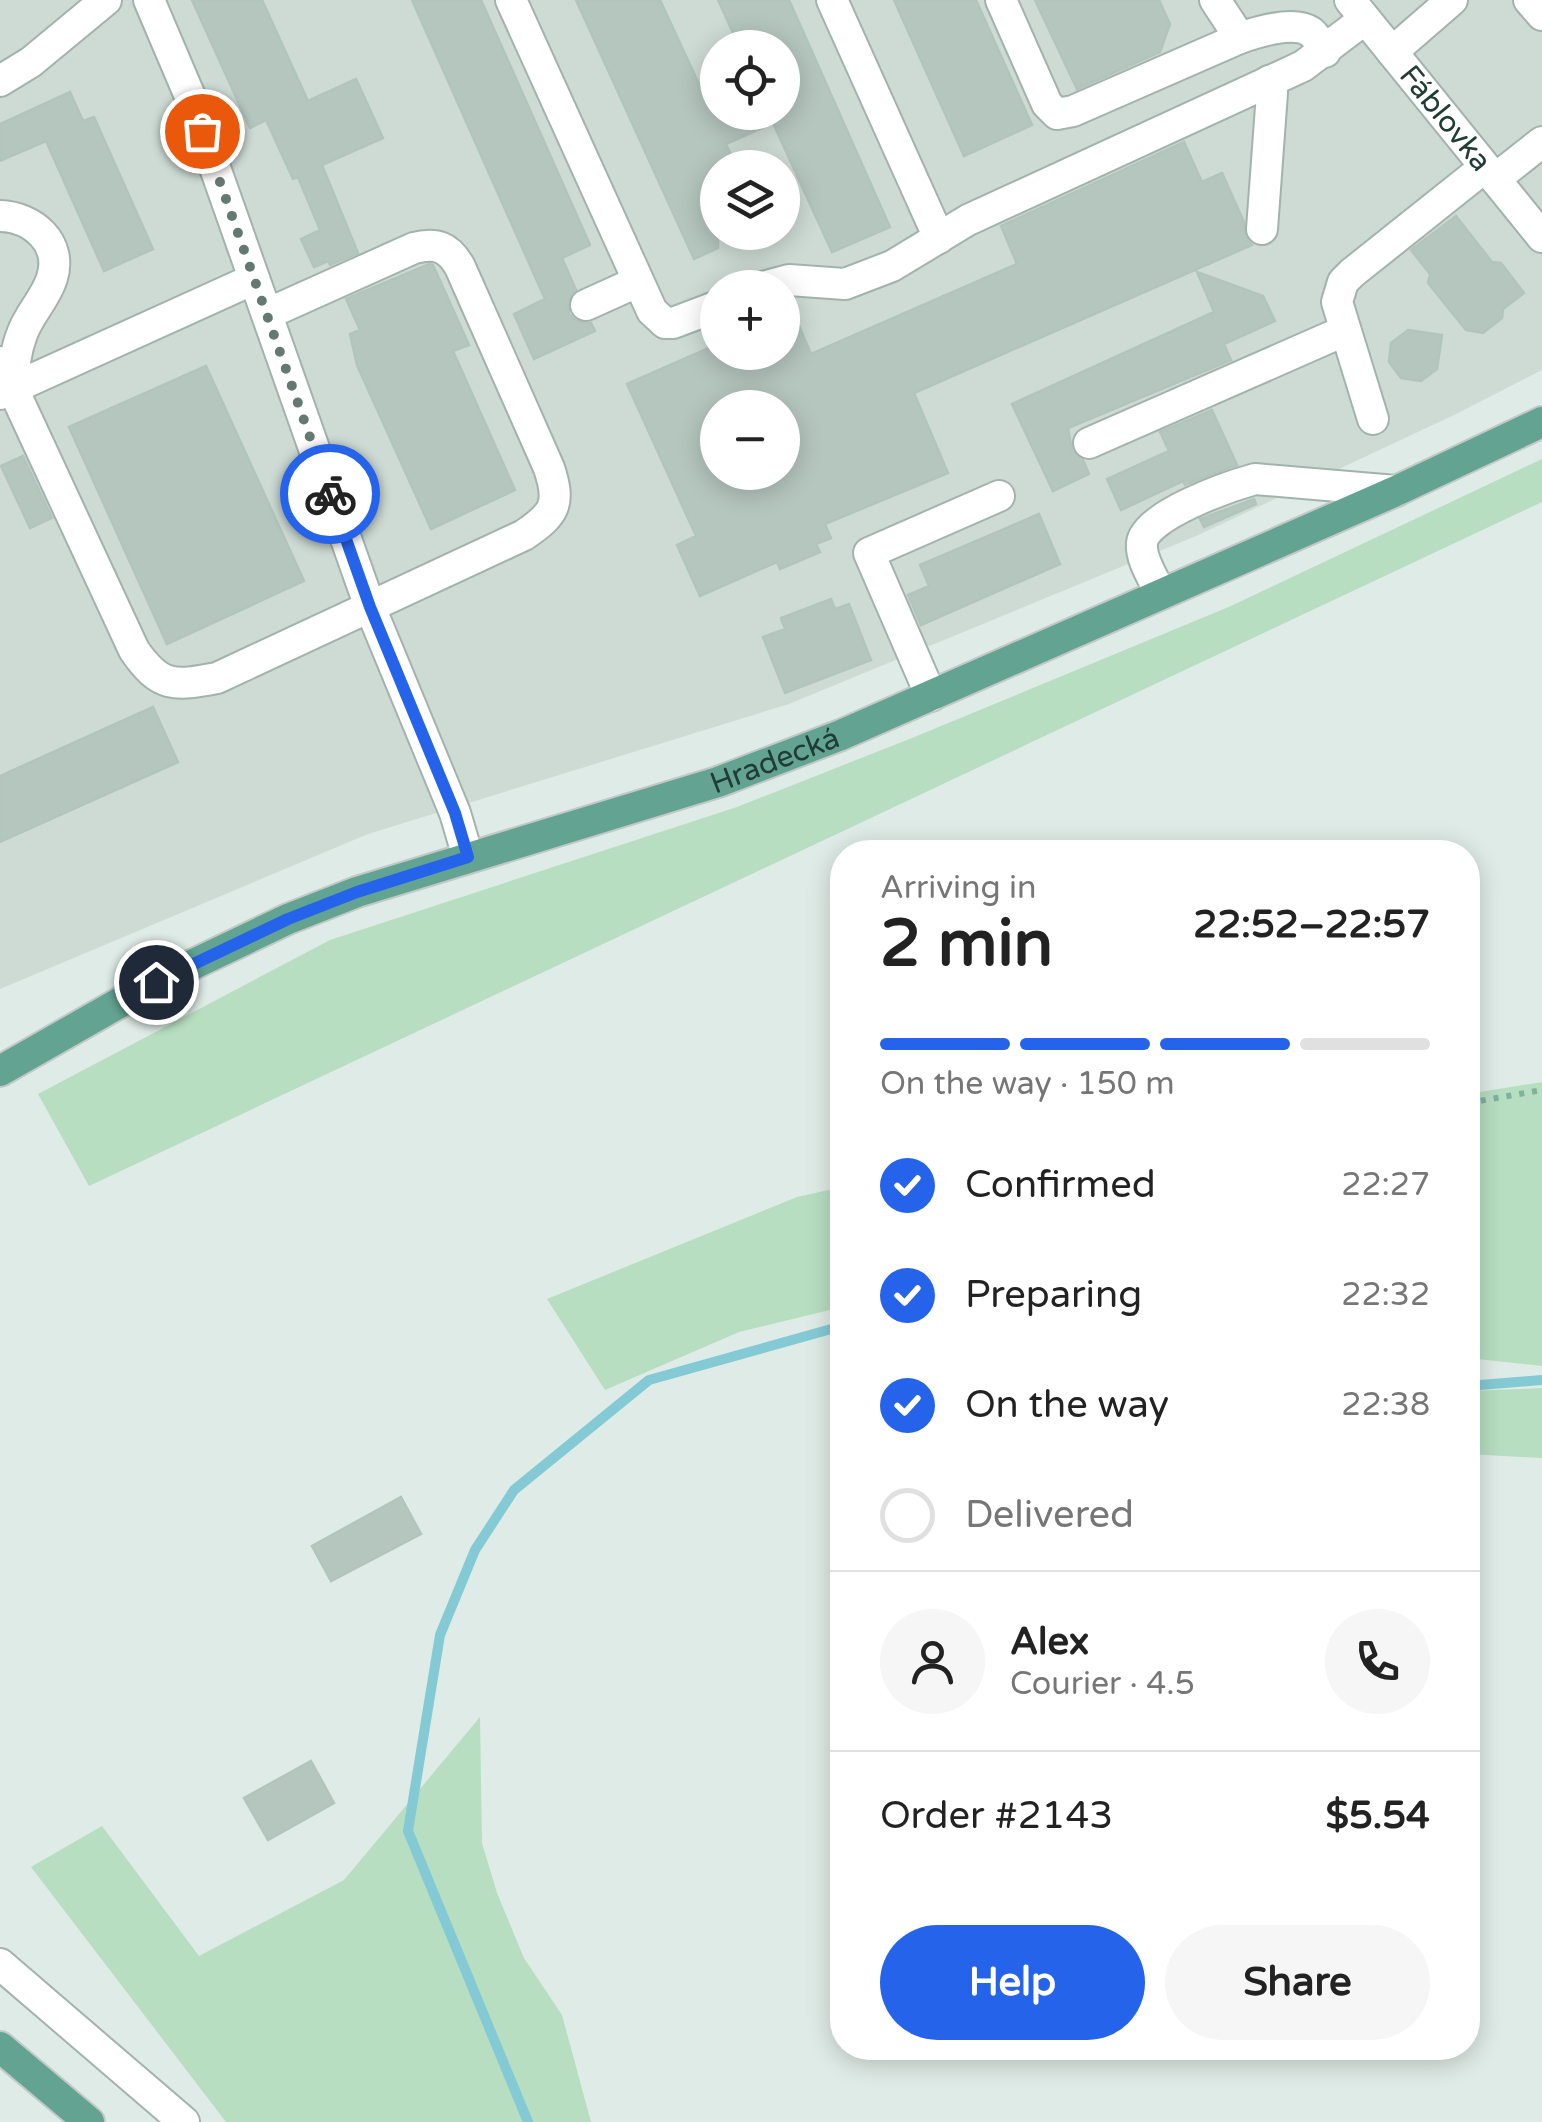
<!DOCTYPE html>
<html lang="en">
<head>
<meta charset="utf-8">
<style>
  :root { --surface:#fff; --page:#f6f6f6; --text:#222; --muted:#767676; --line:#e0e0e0; --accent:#2563eb }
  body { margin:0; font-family:"Varela Round",sans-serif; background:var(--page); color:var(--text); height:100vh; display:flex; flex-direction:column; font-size:38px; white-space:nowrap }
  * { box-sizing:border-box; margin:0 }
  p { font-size:32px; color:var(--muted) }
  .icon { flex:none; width:55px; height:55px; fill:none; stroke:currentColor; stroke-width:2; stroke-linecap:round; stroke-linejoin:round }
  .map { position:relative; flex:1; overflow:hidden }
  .side { position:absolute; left:830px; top:840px; width:650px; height:1220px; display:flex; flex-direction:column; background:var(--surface); border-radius:40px; box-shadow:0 5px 25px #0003 }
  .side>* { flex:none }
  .controls { position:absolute; left:700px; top:30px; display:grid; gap:20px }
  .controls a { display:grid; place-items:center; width:100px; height:100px; border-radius:50%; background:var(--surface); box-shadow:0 5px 25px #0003; font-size:50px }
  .pin { position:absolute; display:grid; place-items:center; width:85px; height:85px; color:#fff; margin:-42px; border:5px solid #fff; border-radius:50%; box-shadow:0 2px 10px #0007 }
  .courier { position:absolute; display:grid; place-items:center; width:100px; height:100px; margin:-50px; border:8px solid #2563eb; border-radius:50%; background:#fff; color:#222; box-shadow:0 2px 12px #0007 }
  .headline em { font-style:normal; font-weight:700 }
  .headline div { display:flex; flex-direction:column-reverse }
  .headline { display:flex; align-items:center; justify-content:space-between; height:170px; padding:0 50px }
  h1 { font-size:65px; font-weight:700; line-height:75px }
  .bar { display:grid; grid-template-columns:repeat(4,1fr); gap:15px 10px; align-content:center; height:120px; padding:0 50px }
  .bar i { height:12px; border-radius:8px; background:var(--line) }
  .bar .on { background:var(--accent) }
  .bar p { grid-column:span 4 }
  .line { display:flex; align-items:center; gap:25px; padding:0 50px; border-top:2px solid var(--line) }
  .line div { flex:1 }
  .round { display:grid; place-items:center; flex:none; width:105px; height:105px; border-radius:52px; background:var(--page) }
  ol { padding:0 50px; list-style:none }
  li { display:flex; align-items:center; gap:30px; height:110px }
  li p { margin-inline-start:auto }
  li .icon { padding:10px; border-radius:50%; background:var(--accent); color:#fff; stroke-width:4 }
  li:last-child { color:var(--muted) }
  li i { width:55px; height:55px; border:5px solid var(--line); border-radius:50% }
  .cta { display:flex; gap:20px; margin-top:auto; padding:20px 50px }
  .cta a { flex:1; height:115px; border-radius:60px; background:var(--accent); color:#fff; font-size:40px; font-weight:700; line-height:115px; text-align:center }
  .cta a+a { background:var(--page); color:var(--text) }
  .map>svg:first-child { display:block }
  .built { fill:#cedbd5; fill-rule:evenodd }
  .green { fill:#b7dec0 }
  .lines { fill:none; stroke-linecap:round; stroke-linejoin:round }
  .stream { stroke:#84cad4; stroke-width:10 }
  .building { fill:#b5c6bf; stroke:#b2c5bd; stroke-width:2.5; fill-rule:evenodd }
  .minor-casing { stroke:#a2b3ad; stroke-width:34 }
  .major-casing { stroke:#c1c8c6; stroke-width:34 }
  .path { stroke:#7eb1a0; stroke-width:6; stroke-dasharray:5 8; stroke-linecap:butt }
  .minor { stroke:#fff; stroke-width:30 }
  .major { stroke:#62a391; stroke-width:30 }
  .done { stroke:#637972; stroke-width:10; stroke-dasharray:0 18 }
  .route { stroke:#2563eb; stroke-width:12 }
  .labels { text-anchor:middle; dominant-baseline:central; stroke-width:8; stroke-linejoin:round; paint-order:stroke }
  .street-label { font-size:30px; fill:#203c34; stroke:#f0f8f4 }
</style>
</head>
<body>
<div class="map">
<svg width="1542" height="2122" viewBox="0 0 1542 2122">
  <rect width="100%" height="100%" fill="#dfebe6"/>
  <!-- built -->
  <path class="built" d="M 0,0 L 1542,0 L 1542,370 L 1452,416 L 1196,536 L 789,704 L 368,834 L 0,989 ZM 718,48 L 782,48 L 782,112 L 718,112 ZM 718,168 L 782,168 L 782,232 L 718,232 ZM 718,288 L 782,288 L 782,352 L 718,352 ZM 718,408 L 782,408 L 782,472 L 718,472 Z"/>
  <!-- green -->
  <path class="green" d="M 1542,459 L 1542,502 L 89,1186 L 38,1094 L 330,940 L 737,807 L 912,738 L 1231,606 Z
    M 1542,1082 L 1542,1366 L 1468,1358 L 1468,1094 Z
    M 842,1187 L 842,1307 L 739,1332 L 605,1390 L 547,1299 L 797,1197 Z
    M 1542,1388 L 1542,1458 L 1468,1454 L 1468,1391 Z
    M 480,1717 L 482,1843 L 497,1893 L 524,1958 L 562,2015 L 591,2122 L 226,2122 L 31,1867 L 102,1826 L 199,1956 L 344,1880 Z"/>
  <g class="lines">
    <!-- stream -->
    <path class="stream" d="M 1468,1386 L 1542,1380
      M 528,2122 L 408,1831 L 440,1635 L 475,1550 L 514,1490 L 649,1380 L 842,1326"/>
  </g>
  <!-- building -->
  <path class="building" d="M 192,0 L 262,0 L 308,101 L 356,79 L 383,138 L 322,165 L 358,253 L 330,265 L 328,261 L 314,267 L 301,239 L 320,230 L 298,177 L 293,179 L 266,120 L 250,128 Z
    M 412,0 L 481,0 L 590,245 L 562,258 L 576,290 L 568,302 L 569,314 L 576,321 L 591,323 L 595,331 L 534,359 L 514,314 L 545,299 Z
    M 576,0 L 660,0 L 712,112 L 782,112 L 782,48 L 740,48 L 718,0 L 789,0 L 890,227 L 832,252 L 773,123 L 726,144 L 737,168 L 718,168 L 718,248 L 694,259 Z
    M 894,0 L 976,0 L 1032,125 L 964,156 Z
    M 1035,0 L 1159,0 L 1170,24 L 1160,52 L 1077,89 Z
    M 70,92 L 83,121 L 94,117 L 153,249 L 104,271 L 46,141 L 0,161 L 0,124 Z
    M 1184,142 L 1202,182 L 1222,173 L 1244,222 L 1245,236 L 1252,245 L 914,393 L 948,473 L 825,524 L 831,538 L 816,544 L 820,552 L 780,569 L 777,562 L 700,596 L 677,545 L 696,536 L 627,384 L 718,344 L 718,352 L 782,352 L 782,301 L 788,300 L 811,354 L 1017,264 L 1001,226 ZM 718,408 L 782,408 L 782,472 L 718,472 Z
    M 1456,216 L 1492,262 L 1501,263 L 1524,293 L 1503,309 L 1502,318 L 1483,333 L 1466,330 L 1428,283 L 1430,274 L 1411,250 Z
    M 429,264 L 433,265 L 469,345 L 453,351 L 515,490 L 431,529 L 357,365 L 350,334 L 360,330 L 346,299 Z
    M 1197,272 L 1263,296 L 1275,321 L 1224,344 L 1231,360 L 1068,428 L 1072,451 L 1083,460 L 1089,474 L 1053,491 L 1012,404 L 1214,312 Z
    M 1408,330 L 1442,335 L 1437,369 L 1421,381 L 1401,378 L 1389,362 L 1391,343 Z
    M 206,366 L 304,581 L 167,644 L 69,427 Z
    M 1212,410 L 1237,465 L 1185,485 L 1183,481 L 1121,510 L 1107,479 L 1169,451 L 1160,432 Z
    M 23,456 L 52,518 L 30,528 L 1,466 Z
    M 1254,499 L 1256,504 L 1204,527 L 1200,519 Z
    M 1039,514 L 1060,564 L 921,625 L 908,595 L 929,586 L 920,565 Z
    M 831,599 L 835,609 L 849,604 L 871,660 L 785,693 L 763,637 L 785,629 L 781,618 Z
    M 153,707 L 178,762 L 0,842 L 0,776 Z
    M 401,1497 L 421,1534 L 331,1581 L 312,1546 Z
    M 311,1761 L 334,1803 L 268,1840 L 244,1798 Z"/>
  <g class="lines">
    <defs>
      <g id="minor">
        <path d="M 149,0 L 189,94 L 370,607 L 455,813 L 468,857"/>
        <path d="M 511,0 L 652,311 L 665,323 L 673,323 L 718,306"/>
        <path d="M 832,0 L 939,238"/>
        <path d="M 1001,0 L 1047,104 L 1057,114 L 1073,111 L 1240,38"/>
        <path d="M 1215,0 L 1240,38 C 1257,32 1294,20 1311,32 C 1317,37 1321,45 1325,52"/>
        <path id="s1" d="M 1350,0 L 1542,237"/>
        <path d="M 1529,0 L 1542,15"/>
        <path d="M 1392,52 L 1452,0"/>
        <path d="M 0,81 L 31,62 L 106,0"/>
        <path d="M 1495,179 L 1542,142"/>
        <path d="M 0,216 C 33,217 63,243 52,278 C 46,298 29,314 22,334 C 15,352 14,369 13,389 L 0,362"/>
        <path d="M 1262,229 L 1272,93 L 1269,81"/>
        <path d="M 759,288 L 789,280 L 845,284 L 892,266 L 968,220 L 1303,66 L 1365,19"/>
        <path d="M 586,305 L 637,282"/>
        <path d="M 13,389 L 134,650 C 160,688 174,686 217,678 L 524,535 C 555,514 561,504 549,468 L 460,267 C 449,247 436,242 414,248 L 267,314"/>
        <path d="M 0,394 L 254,279"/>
        <path d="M 1373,419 L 1337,302 L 1343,282 L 1352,273 L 1485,167"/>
        <path d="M 1089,443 L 1344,331"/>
        <path d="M 1161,594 C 1154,579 1140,559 1142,543 C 1145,515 1230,486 1255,479 L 1396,491"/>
        <path d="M 931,696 L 869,553 L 999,496"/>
        <path d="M 0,1964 L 184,2122"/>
      </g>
      <g id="major">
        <path id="s2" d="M 0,1071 L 156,982 L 288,919 L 357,892 L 718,782 L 841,735 L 1396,491 L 1542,422"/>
        <path d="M 0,2047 L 89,2122"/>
      </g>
    </defs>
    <!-- minor casing -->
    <use href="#minor" class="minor-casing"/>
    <!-- major casing -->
    <use href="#major" class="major-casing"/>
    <!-- path -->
    <path class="path" d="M 1468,1103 L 1542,1090"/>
    <!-- minor -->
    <use href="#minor" class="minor"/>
    <!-- major -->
    <use href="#major" class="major"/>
  </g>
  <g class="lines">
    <!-- done -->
    <path class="done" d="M 202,131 L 330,494"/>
    <!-- route -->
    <path class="route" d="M 156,982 L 288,919 L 357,892 L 468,857 L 455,813 L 370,607 L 330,494"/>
  </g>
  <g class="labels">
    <!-- street labels -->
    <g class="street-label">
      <text stroke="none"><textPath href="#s1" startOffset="152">Fáblovka</textPath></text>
      <text stroke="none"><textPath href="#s2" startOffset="838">Hradecká</textPath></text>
    </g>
  </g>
</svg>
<div class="controls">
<a><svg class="icon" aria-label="locate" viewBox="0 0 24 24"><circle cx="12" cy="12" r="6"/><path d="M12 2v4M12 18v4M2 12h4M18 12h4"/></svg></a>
<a><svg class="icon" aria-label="layers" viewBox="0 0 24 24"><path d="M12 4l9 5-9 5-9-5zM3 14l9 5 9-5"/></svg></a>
<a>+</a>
<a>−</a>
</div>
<div class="pin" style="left:202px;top:131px;background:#ea580c"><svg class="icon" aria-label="bag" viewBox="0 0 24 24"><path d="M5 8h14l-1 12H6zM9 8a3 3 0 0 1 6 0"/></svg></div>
<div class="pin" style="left:156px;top:982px;background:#1f2937"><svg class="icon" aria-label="home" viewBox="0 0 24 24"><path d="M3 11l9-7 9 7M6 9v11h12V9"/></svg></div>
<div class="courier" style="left:330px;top:494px"><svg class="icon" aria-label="bike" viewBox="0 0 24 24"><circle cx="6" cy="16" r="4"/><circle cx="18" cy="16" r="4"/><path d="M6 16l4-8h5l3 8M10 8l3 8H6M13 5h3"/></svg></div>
<section class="side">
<div class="headline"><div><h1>2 min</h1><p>Arriving in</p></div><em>22:52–22:57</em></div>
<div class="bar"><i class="on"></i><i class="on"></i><i class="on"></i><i></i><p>On the way · 150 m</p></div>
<ol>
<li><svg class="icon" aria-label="check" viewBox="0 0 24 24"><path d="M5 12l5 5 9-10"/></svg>Confirmed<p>22:27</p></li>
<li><svg class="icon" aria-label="check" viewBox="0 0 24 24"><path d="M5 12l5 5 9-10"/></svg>Preparing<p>22:32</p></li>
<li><svg class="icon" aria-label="check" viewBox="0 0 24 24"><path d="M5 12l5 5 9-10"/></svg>On the way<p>22:38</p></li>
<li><i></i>Delivered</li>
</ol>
<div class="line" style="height:180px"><a class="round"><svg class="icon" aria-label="person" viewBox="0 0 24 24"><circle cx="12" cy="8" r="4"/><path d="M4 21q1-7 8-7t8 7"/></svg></a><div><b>Alex</b><p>Courier · 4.5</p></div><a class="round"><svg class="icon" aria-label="phone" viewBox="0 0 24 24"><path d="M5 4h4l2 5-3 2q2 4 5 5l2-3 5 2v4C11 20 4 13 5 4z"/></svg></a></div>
<div class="line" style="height:130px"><div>Order #2143</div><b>$5.54</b></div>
<div class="cta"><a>Help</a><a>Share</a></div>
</section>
</div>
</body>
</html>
